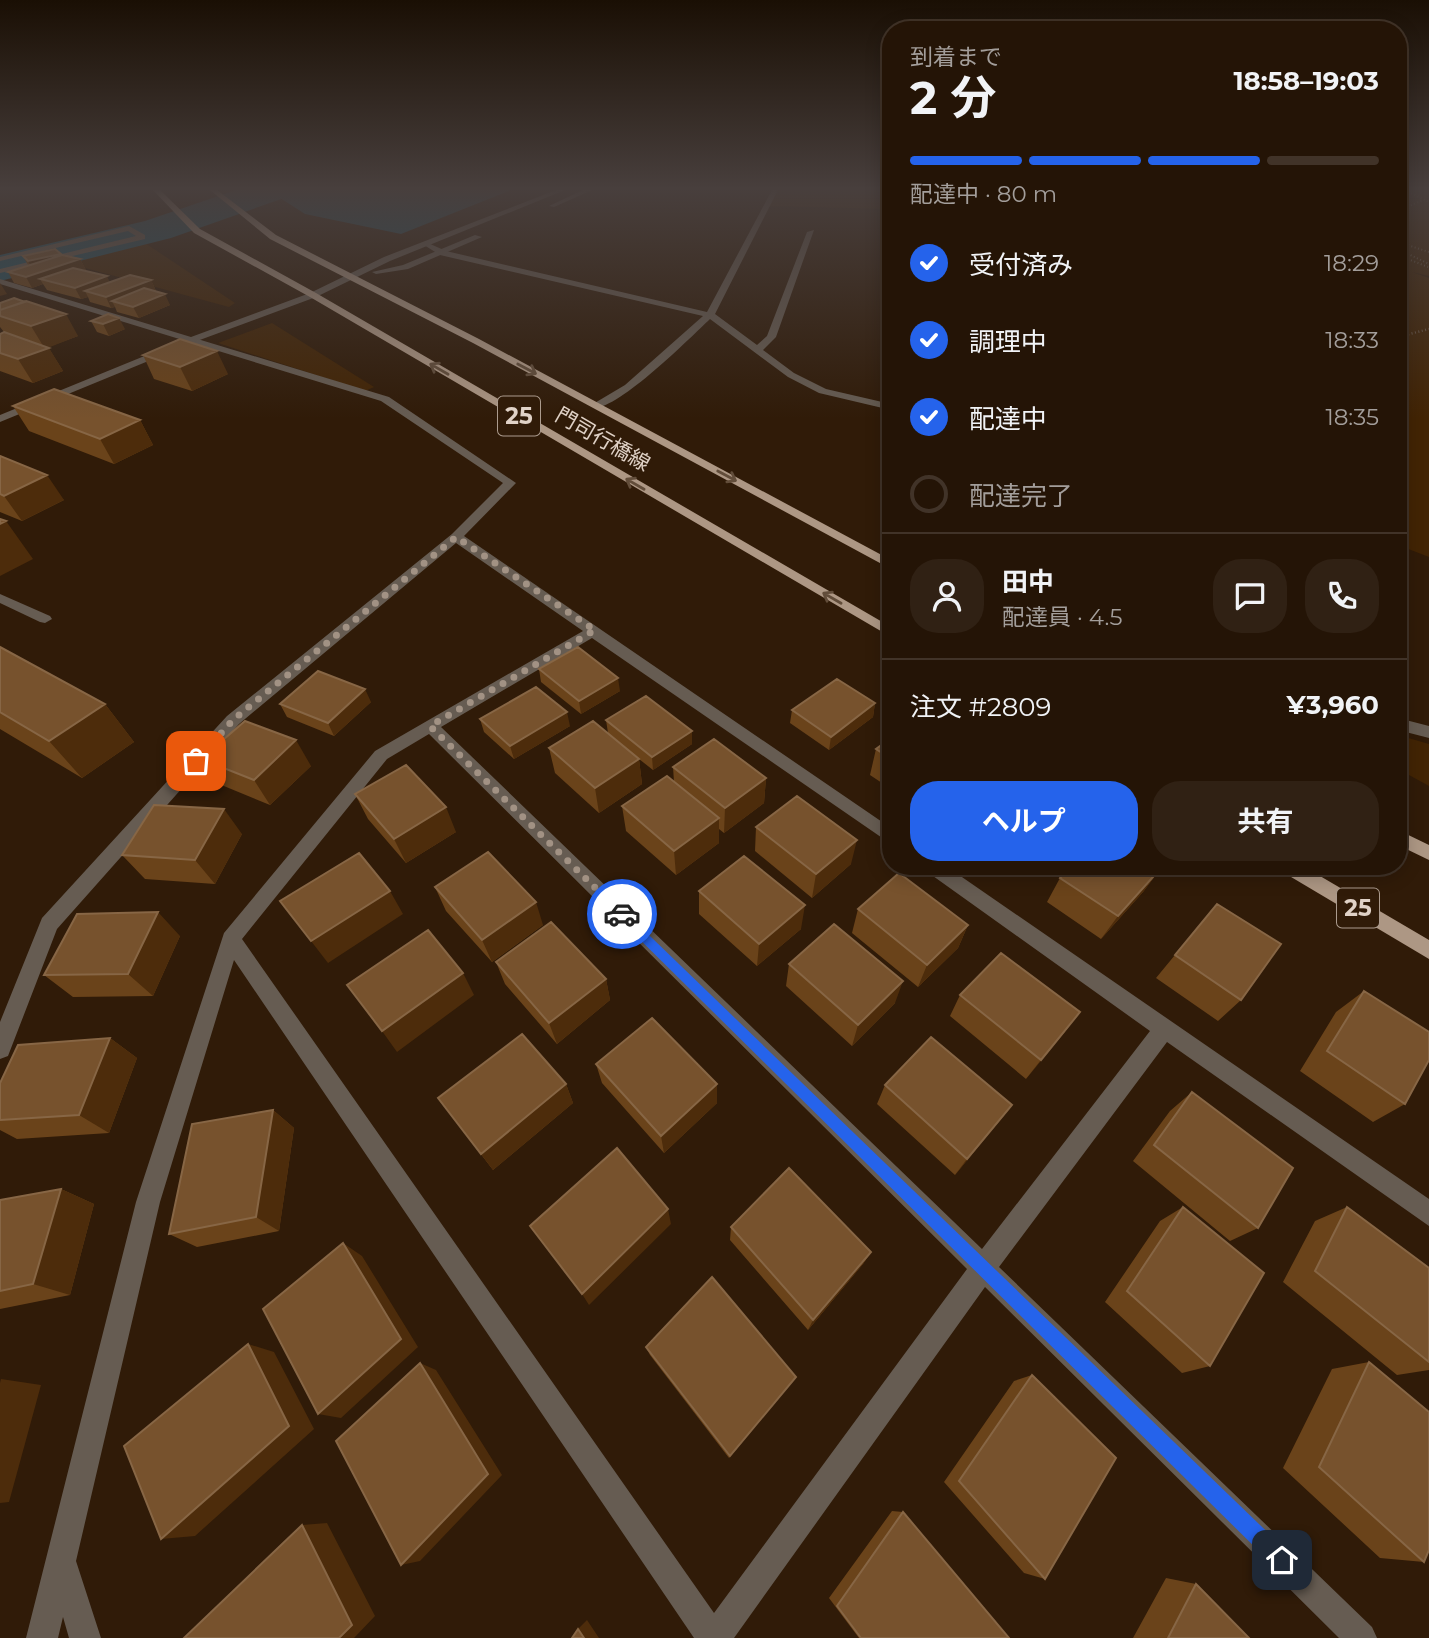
<!DOCTYPE html>
<html lang="ja">
<head>
<meta charset="utf-8">
<style>
  :root { --surface:#241406; --page:#302114; --text:#f1f3f6; --muted:#a39e9b; --line:#413328; --accent:#2563eb }
  body { margin:0; font-family:Montserrat,"Noto Sans JP",sans-serif; background:var(--page); color:var(--text); height:100vh; display:flex; flex-direction:column; font-size:26px; white-space:nowrap }
  * { box-sizing:border-box; margin:0 }
  p { font-size:23px; color:var(--muted) }
  .icon { flex:none; width:38px; height:38px; fill:none; stroke:currentColor; stroke-width:2; stroke-linecap:round; stroke-linejoin:round }
  .map { position:relative; flex:1; overflow:hidden }
  .panel { position:absolute; left:882px; top:21px; width:525px; height:854px; display:flex; flex-direction:column; background:var(--surface); border-radius:28px; box-shadow:0 4px 18px #0003,0 0 0 2px var(--line) }
  .panel>* { flex:none }
  .pin { position:absolute; display:grid; place-items:center; width:60px; height:60px; color:#fff; margin:-30px; border-radius:14px; box-shadow:0 4px 10px #0006 }
  .courier { position:absolute; display:grid; place-items:center; width:70px; height:70px; margin:-35px; border:5px solid #2563eb; border-radius:50%; background:#fff; color:#222; box-shadow:0 2px 9px #0007 }
  .overview em { font-style:normal; font-weight:700 }
  .overview div { display:flex; flex-direction:column-reverse }
  .overview { display:flex; align-items:center; justify-content:space-between; height:119px; padding:0 28px }
  h1 { font-size:46px; font-weight:700; line-height:52px }
  .bar { display:grid; grid-template-columns:repeat(4,1fr); gap:10px 7px; align-content:center; height:84px; padding:0 28px }
  .bar i { height:9px; border-radius:5px; background:var(--line) }
  .bar .active { background:var(--accent) }
  .bar p { grid-column:span 4 }
  .line { display:flex; align-items:center; gap:18px; padding:0 28px; border-top:2px solid var(--line) }
  .line div { flex:1 }
  .round { display:grid; place-items:center; flex:none; width:74px; height:74px; border-radius:28px; background:var(--page) }
  ol { padding:0 28px; list-style:none }
  li { display:flex; align-items:center; gap:21px; height:77px }
  li p { margin-inline-start:auto }
  li .icon { padding:7px; border-radius:50%; background:var(--accent); color:#fff; stroke-width:4 }
  li:last-child { color:var(--muted) }
  li i { width:38px; height:38px; border:4px solid var(--line); border-radius:50% }
  .primary-button { display:flex; gap:14px; margin-top:auto; padding:14px 28px }
  .primary-button a { flex:1; height:80px; border-radius:28px; background:var(--accent); color:#fff; font-size:28px; font-weight:700; line-height:80px; text-align:center }
  .primary-button a+a { background:var(--page); color:var(--text) }
  .map>svg:first-child { display:block }
  .green { fill:#422404 }
  .water { fill:#205162 }
  .lines { fill:none; stroke-linecap:round; stroke-linejoin:round }
  .river { fill:#205162; fill-rule:evenodd }
  .path-far1 { stroke:#6e5c4c; stroke-width:2; stroke-dasharray:1 2.5; stroke-linecap:butt }
  .path { stroke:#6e5c4c; stroke-width:2.5; stroke-dasharray:1 2.5; stroke-linecap:butt }
  .service { fill:#665c52; fill-rule:evenodd }
  .minor { fill:#665c52; fill-rule:evenodd }
  .tertiary { fill:#665c52; fill-rule:evenodd }
  .primary { fill:#ad9784; fill-rule:evenodd }
  .wall { fill:#6a431a }
  .shaded-wall { fill:#4d2c0b }
  .building { fill:#77522d; stroke:#876645; stroke-width:2 }
  .oneway { stroke:#624d3a }
  .route { fill:#2563eb }
  .done { stroke:#a29284; stroke-width:7; stroke-dasharray:0 12.6 }
  .labels { text-anchor:middle; dominant-baseline:central; stroke-width:5; stroke-linejoin:round; paint-order:stroke }
  .far-street-label { font-size:21px; fill:#e0d2c7; stroke:#301b08 }
  .shield { fill:#301b08; stroke:#ab9b8e; stroke-width:2 }
  .shield-label { font-size:23px; font-weight:bold; fill:#e0d2c7 }
</style>
</head>
<body>
<div class="map">
<svg width="1429" height="1638" viewBox="0 0 1429 1638">
  <rect width="100%" height="100%" fill="#301b08"/>
  <!-- green -->
  <path class="green" d="M 775,190 L 891,190 L 891,209 L 767,206 Z
    M 1398,190 L 1429,190 L 1429,276 L 1412,272 L 1429,278 L 1429,557 L 1398,545 Z
    M 139,239 L 235,303 L 229,307 L 52,259 Z
    M 272,323 L 374,387 L 365,391 L 218,343 Z
    M 1398,735 L 1429,744 L 1429,786 L 1398,769 Z"/>
  <!-- water -->
  <path class="water" d="M 290,190 L 511,190 L 401,234 L 305,214 L 277,196 Z"/>
  <g class="lines">
    <!-- river -->
    <path class="river" d="M 236,190 L 289,190 L 284,198 L 171,238 L 0,281 L 0,255 L 145,221 Z"/>
    <!-- path-far1 -->
    <path class="path-far1" d="M 1405,190 L 1429,202
      M 1398,211 L 1423,200
      M 1398,242 L 1429,252
      M 1398,249 L 1429,264
      M 1398,255 L 1428,267"/>
    <!-- path -->
    <path class="path" d="M 1398,337 L 1429,329"/>
    <!-- service -->
    <path class="service" d="M 0,594 L 50,616 L 52,619 L 45,623 L 40,622 L 0,603 Z"/>
    <!-- minor -->
    <path class="minor" d="M 772,190 L 778,190 L 715,314 L 757,345 L 767,336 L 807,232 L 814,230 L 776,337 L 763,350 L 794,373 L 826,389 L 891,404 L 891,410 L 819,393 L 788,377 L 710,319 C 690,338 618,410 593,408 L 593,404 L 625,385 L 703,316 L 440,255 L 424,245 L 428,243 L 446,251 L 707,312 Z
      M 129,226 L 145,235 L 145,239 L 0,273 L 0,269 L 136,236 L 128,231 L 0,261 L 0,257 Z
      M 0,279 L 389,397 L 516,483 L 464,536 L 891,828 L 891,844 L 592,638 L 441,727 L 982,1249 L 1150,1031 L 926,871 L 923,866 L 946,866 L 1429,1199 L 1429,1226 L 1167,1042 L 999,1267 L 1372,1627 L 1377,1638 L 1339,1638 L 985,1287 L 734,1638 L 694,1638 L 234,960 L 160,1202 L 76,1561 L 101,1638 L 69,1638 L 63,1617 L 58,1638 L 26,1638 L 136,1202 L 224,933 L 375,751 L 583,631 L 456,543 L 239,724 L 57,929 L 8,1056 L 0,1059 L 0,1022 L 42,918 L 227,716 L 452,534 L 503,483 L 381,401 L 0,284 ZM 429,734 L 967,1269 L 714,1613 L 242,939 L 387,759 Z
      M 1398,718 L 1429,726 L 1429,738 L 1398,730 Z"/>
    <!-- tertiary -->
    <path class="tertiary" d="M 556,190 L 565,190 L 390,261 L 316,297 L 197,341 L 0,422 L 0,415 L 191,337 L 310,293 L 384,257 Z
      M 583,190 L 592,190 L 554,207 L 549,206 Z
      M 475,235 L 482,237 L 408,269 L 376,274 L 372,272 L 403,265 Z"/>
    <!-- primary -->
    <path class="primary" d="M 153,190 L 160,190 L 200,229 L 316,293 L 891,627 L 891,637 L 310,297 L 194,233 Z
      M 210,190 L 217,190 L 276,235 L 479,339 L 891,560 L 891,569 L 473,343 L 270,239 Z
      M 1398,830 L 1429,845 L 1429,860 L 1398,845 Z
      M 1278,866 L 1303,866 L 1429,940 L 1429,959 L 1281,871 Z"/>
  </g>
  <!-- wall -->
  <path class="wall" d="M 61,255 L 80,259 L 86,270 L 84,271 L 110,282 L 151,280 L 156,291 L 170,305 L 139,318 L 117,312 L 115,307 L 111,308 L 90,302 L 88,297 L 81,299 L 47,290 L 43,284 L 32,288 L 14,283 L 8,272 L 28,265 L 23,256 Z
    M 0,303 L 78,336 L 48,347 L 63,371 L 33,383 L 0,371 L 0,334 L 4,332 L 0,327 Z
    M 91,321 L 125,329 L 109,336 L 97,332 Z
    M 143,355 L 228,374 L 192,391 L 154,379 Z
    M 13,406 L 140,420 L 153,445 L 114,464 L 29,431 Z
    M 0,456 L 64,500 L 22,521 L 0,512 Z
    M 0,647 L 105,704 L 134,742 L 82,778 L 0,729 Z
    M 539,669 L 620,691 L 581,714 L 541,682 Z
    M 371,702 L 334,736 L 287,717 L 280,704 Z
    M 875,703 L 873,717 L 829,750 L 790,723 L 792,710 Z
    M 480,719 L 570,726 L 514,759 L 484,732 Z
    M 606,720 L 692,731 L 692,744 L 653,770 L 639,759 L 642,784 L 599,813 L 555,773 L 549,748 L 608,733 Z
    M 891,738 L 891,789 L 870,775 L 876,749 Z
    M 201,759 L 311,766 L 270,805 L 219,784 Z
    M 673,767 L 766,778 L 764,803 L 724,833 L 719,829 L 719,843 L 676,875 L 626,831 L 622,806 L 674,782 Z
    M 355,794 L 456,832 L 406,863 L 368,819 Z
    M 756,827 L 851,864 L 812,898 L 755,851 Z
    M 242,834 L 215,884 L 145,879 L 122,855 Z
    M 1161,868 L 1143,892 L 1101,939 L 1047,902 L 1060,878 Z
    M 435,887 L 543,925 L 492,962 L 446,911 Z
    M 699,891 L 801,929 L 757,966 L 699,914 Z
    M 1217,904 L 1241,1000 L 1218,1021 L 1156,978 Z
    M 858,909 L 968,925 L 958,948 L 918,987 L 852,933 Z
    M 180,936 L 153,996 L 73,997 L 44,975 Z
    M 496,962 L 606,979 L 610,1000 L 557,1044 L 505,984 Z
    M 789,964 L 895,1003 L 852,1046 L 786,986 Z
    M 1364,991 L 1405,1104 L 1373,1122 L 1300,1071 L 1336,1012 Z
    M 960,995 L 1080,1012 L 1026,1079 L 950,1016 Z
    M 110,1038 L 137,1058 L 109,1133 L 17,1139 L 0,1130 L 0,1083 Z
    M 596,1064 L 717,1084 L 717,1103 L 664,1153 L 602,1083 Z
    M 566,1084 L 573,1103 L 493,1170 L 438,1098 Z
    M 885,1085 L 1012,1105 L 955,1175 L 877,1104 Z
    M 1192,1092 L 1258,1228 L 1230,1241 L 1133,1161 L 1170,1111 Z
    M 273,1110 L 294,1128 L 279,1231 L 197,1247 L 169,1234 Z
    M 61,1189 L 94,1204 L 70,1295 L 0,1309 L 0,1200 Z
    M 1183,1207 L 1210,1366 L 1182,1373 L 1105,1302 L 1160,1221 Z
    M 1347,1207 L 1429,1268 L 1429,1370 L 1397,1375 L 1283,1282 L 1315,1221 Z
    M 731,1227 L 871,1252 L 863,1264 L 808,1330 L 730,1240 Z
    M 646,1347 L 796,1377 L 729,1458 L 650,1355 Z
    M 1369,1362 L 1424,1562 L 1380,1558 L 1283,1468 L 1332,1369 Z
    M 1032,1375 L 1045,1579 L 1024,1573 L 944,1482 L 1014,1381 Z
    M 892,1511 L 903,1512 L 1009,1638 L 859,1638 L 829,1598 Z
    M 1166,1578 L 1196,1584 L 1249,1638 L 1133,1638 Z"/>
  <!-- shaded-wall -->
  <path class="shaded-wall" d="M 61,254 L 66,264 L 80,259 L 86,270 L 51,282 L 40,279 L 43,284 L 32,288 L 26,277 L 34,271 L 28,261 Z
    M 107,276 L 112,287 L 85,291 L 88,297 L 81,299 L 75,288 Z
    M 151,280 L 156,291 L 112,301 L 115,307 L 111,308 L 106,297 Z
    M 0,283 L 7,294 L 0,296 Z
    M 165,294 L 170,305 L 139,318 L 133,307 Z
    M 66,314 L 78,336 L 45,349 L 31,326 Z
    M 119,318 L 125,329 L 109,336 L 103,324 Z
    M 49,348 L 63,371 L 33,383 L 18,359 Z
    M 217,351 L 228,374 L 192,391 L 180,367 Z
    M 140,420 L 153,445 L 114,464 L 100,439 Z
    M 47,475 L 64,500 L 22,521 L 4,496 Z
    M 6,521 L 33,559 L 0,576 L 0,524 Z
    M 618,678 L 620,691 L 581,714 L 579,701 Z
    M 365,689 L 371,702 L 334,736 L 328,723 Z
    M 875,703 L 873,717 L 829,750 L 831,737 Z
    M 105,704 L 134,742 L 82,778 L 49,741 Z
    M 567,712 L 570,726 L 514,759 L 510,746 Z
    M 692,731 L 692,744 L 653,770 L 652,757 Z
    M 296,740 L 311,766 L 270,805 L 254,780 Z
    M 639,759 L 642,784 L 599,813 L 595,788 Z
    M 766,778 L 764,803 L 724,833 L 725,808 Z
    M 446,807 L 456,832 L 406,863 L 394,839 Z
    M 224,809 L 242,834 L 215,884 L 195,860 Z
    M 719,818 L 719,843 L 676,875 L 674,851 Z
    M 857,840 L 851,864 L 812,898 L 816,874 Z
    M 1161,868 L 1143,892 L 1101,939 L 1118,916 Z
    M 390,891 L 403,914 L 328,963 L 311,941 Z
    M 536,902 L 543,925 L 492,962 L 482,940 Z
    M 805,905 L 801,929 L 757,966 L 759,944 Z
    M 158,912 L 180,936 L 153,996 L 128,974 Z
    M 968,925 L 958,948 L 918,987 L 927,965 Z
    M 463,973 L 474,995 L 397,1052 L 382,1031 Z
    M 606,979 L 610,1000 L 557,1044 L 549,1023 Z
    M 903,981 L 895,1003 L 852,1046 L 858,1025 Z
    M 1080,1012 L 1064,1033 L 1026,1079 L 1041,1060 Z
    M 110,1038 L 137,1058 L 109,1133 L 79,1115 Z
    M 566,1084 L 573,1103 L 493,1170 L 481,1154 Z
    M 717,1084 L 717,1103 L 664,1153 L 661,1136 Z
    M 1012,1105 L 998,1123 L 955,1175 L 967,1159 Z
    M 273,1110 L 294,1128 L 279,1231 L 256,1217 Z
    M 61,1189 L 94,1204 L 70,1295 L 33,1284 Z
    M 668,1209 L 671,1224 L 589,1305 L 582,1294 Z
    M 343,1243 L 362,1256 L 418,1347 L 341,1418 L 318,1414 Z
    M 871,1252 L 863,1264 L 808,1330 L 813,1320 Z
    M 248,1344 L 274,1352 L 314,1429 L 195,1536 L 161,1539 Z
    M 420,1363 L 436,1370 L 502,1475 L 420,1561 L 401,1565 Z
    M 1,1379 L 41,1385 L 9,1502 L 0,1503 L 0,1383 Z
    M 327,1523 L 375,1616 L 354,1638 L 339,1638 L 302,1525 Z
    M 587,1620 L 599,1638 L 584,1638 L 578,1629 Z"/>
  <!-- building -->
  <path class="building" d="M 55,249 L 61,254 L 28,261 L 23,256 Z
    M 62,255 L 80,259 L 26,277 L 8,272 Z
    M 73,268 L 107,276 L 75,288 L 40,279 Z
    M 130,275 L 151,280 L 106,297 L 85,291 Z
    M 144,288 L 165,294 L 133,307 L 112,301 Z
    M 14,298 L 25,302 L 0,310 L 0,303 Z
    M 26,301 L 66,314 L 31,326 L 0,316 L 0,310 Z
    M 108,314 L 119,318 L 103,324 L 91,321 Z
    M 4,332 L 49,348 L 18,359 L 0,353 L 0,334 Z
    M 180,339 L 217,351 L 180,367 L 143,355 Z
    M 54,389 L 140,420 L 100,439 L 13,406 Z
    M 0,456 L 47,475 L 4,496 L 0,494 Z
    M 0,519 L 6,521 L 0,524 Z
    M 0,647 L 105,704 L 49,741 L 0,712 Z
    M 578,647 L 618,678 L 579,701 L 539,669 Z
    M 318,671 L 365,689 L 328,723 L 280,704 Z
    M 837,679 L 875,703 L 831,737 L 792,710 Z
    M 536,687 L 567,712 L 510,746 L 480,719 Z
    M 646,696 L 692,731 L 652,757 L 606,720 Z
    M 245,721 L 296,740 L 254,780 L 201,759 Z
    M 593,721 L 639,759 L 595,788 L 549,748 Z
    M 891,738 L 891,759 L 876,749 Z
    M 714,739 L 766,778 L 725,808 L 673,767 Z
    M 406,765 L 446,807 L 394,839 L 355,794 Z
    M 667,776 L 719,818 L 674,851 L 622,806 Z
    M 797,796 L 857,840 L 816,874 L 756,827 Z
    M 154,805 L 224,809 L 195,860 L 122,855 Z
    M 488,852 L 536,902 L 482,940 L 435,887 Z
    M 359,853 L 390,891 L 311,941 L 280,901 Z
    M 744,856 L 805,905 L 759,944 L 699,891 Z
    M 1071,866 L 1157,866 L 1161,868 L 1118,916 L 1060,878 Z
    M 899,873 L 968,925 L 927,965 L 858,909 Z
    M 1217,904 L 1281,944 L 1241,1000 L 1175,955 Z
    M 158,912 L 128,974 L 44,975 L 77,914 Z
    M 551,922 L 606,979 L 549,1023 L 496,962 Z
    M 834,924 L 903,981 L 858,1025 L 789,964 Z
    M 428,930 L 463,973 L 382,1031 L 347,985 Z
    M 1001,953 L 1080,1012 L 1041,1060 L 960,995 Z
    M 1364,991 L 1429,1032 L 1429,1060 L 1405,1104 L 1327,1051 Z
    M 652,1018 L 717,1084 L 661,1136 L 596,1064 Z
    M 522,1034 L 566,1084 L 481,1154 L 438,1098 Z
    M 931,1037 L 1012,1105 L 967,1159 L 885,1085 Z
    M 110,1038 L 79,1115 L 0,1120 L 0,1083 L 18,1045 Z
    M 1192,1092 L 1293,1168 L 1258,1228 L 1154,1145 Z
    M 273,1110 L 256,1217 L 169,1234 L 192,1124 Z
    M 617,1148 L 668,1209 L 582,1294 L 530,1226 Z
    M 789,1168 L 871,1252 L 813,1320 L 731,1227 Z
    M 61,1189 L 33,1284 L 0,1291 L 0,1200 Z
    M 1183,1207 L 1264,1273 L 1210,1366 L 1127,1291 Z
    M 1347,1207 L 1429,1268 L 1429,1362 L 1315,1271 Z
    M 343,1243 L 401,1339 L 318,1414 L 263,1309 Z
    M 712,1277 L 796,1377 L 730,1456 L 646,1347 Z
    M 248,1344 L 289,1426 L 161,1539 L 124,1446 Z
    M 1369,1362 L 1429,1412 L 1429,1550 L 1424,1562 L 1319,1467 Z
    M 420,1363 L 488,1474 L 401,1565 L 336,1441 Z
    M 1032,1375 L 1116,1458 L 1045,1579 L 959,1481 Z
    M 903,1512 L 1009,1638 L 861,1638 L 837,1606 Z
    M 302,1525 L 352,1625 L 339,1638 L 184,1638 Z
    M 1196,1584 L 1249,1638 L 1168,1638 Z
    M 578,1629 L 584,1638 L 572,1638 Z"/>
  <!-- one-way arrows -->
  <defs><path id="oneway-shaft" d="M-6 0H5M1.5-3L5.5 0L1.5 3" fill="none" stroke-width="1.6" stroke-linecap="round" stroke-linejoin="round" transform="scale(1.75)"/></defs>
  <g class="oneway">
    <use href="#oneway-shaft" transform="translate(439 369) rotate(-150)"/>
    <use href="#oneway-shaft" transform="translate(527 369) rotate(28)"/>
    <use href="#oneway-shaft" transform="translate(727 476) rotate(28)"/>
    <use href="#oneway-shaft" transform="translate(635 484) rotate(-150)"/>
    <use href="#oneway-shaft" transform="translate(832 598) rotate(-150)"/>
  </g>
  <!-- sky -->
  <linearGradient id="sky" x2="0" y2="1"><stop stop-color="#1a0f04"/><stop offset="0.45" stop-color="#483f3d"/><stop offset="1" stop-color="#483f3d" stop-opacity="0"/></linearGradient>
  <rect width="1429" height="419" fill="url(#sky)"/>
  <!-- route -->
  <path class="route" d="M 622,909 L 1289,1553 L 1292,1560 L 1289,1567 L 1282,1570 L 1275,1567 L 618,918 L 618,911 Z"/>
  <g class="lines">
    <!-- done -->
    <path class="done" d="M 196,761 L 233,720 L 456,537 L 595,630 L 430,726 L 622,914"/>
  </g>
  <g class="labels">
    <!-- far-street labels -->
    <g class="far-street-label">
      <text transform="translate(603 439) rotate(30)">門司行橋線</text>
    </g>
    <!-- shield labels -->
    <g class="shield">
      <rect x="498" y="396.5" width="42" height="39" rx="5"/>
      <rect x="1337" y="888.5" width="42" height="39" rx="5"/>
    </g>
    <g class="shield-label">
      <text x="519" y="416">25</text>
      <text x="1358" y="908">25</text>
    </g>
  </g>
</svg>
<div class="pin" style="left:196px;top:761px;background:#ea580c"><svg class="icon" aria-label="bag" viewBox="0 0 24 24"><path d="M5 8h14l-1 12H6zM9 8a3 3 0 0 1 6 0"/></svg></div>
<div class="pin" style="left:1282px;top:1560px;background:#1f2937"><svg class="icon" aria-label="home" viewBox="0 0 24 24"><path d="M3 11l9-7 9 7M6 9v11h12V9"/></svg></div>
<div class="courier" style="left:622px;top:914px"><svg class="icon" aria-label="car" viewBox="0 0 24 24"><path d="M5 17H2v-5l4-1 3-4h7l3 4 3 1v5h-3M9 17h6M6 11h13"/><circle cx="7" cy="17" r="2"/><circle cx="17" cy="17" r="2"/></svg></div>
<section class="panel">
<div class="overview"><div><h1>2 分</h1><p>到着まで</p></div><em>18:58–19:03</em></div>
<div class="bar"><i class="active"></i><i class="active"></i><i class="active"></i><i></i><p>配達中 · 80 m</p></div>
<ol>
<li><svg class="icon" aria-label="check" viewBox="0 0 24 24"><path d="M5 12l5 5 9-10"/></svg>受付済み<p>18:29</p></li>
<li><svg class="icon" aria-label="check" viewBox="0 0 24 24"><path d="M5 12l5 5 9-10"/></svg>調理中<p>18:33</p></li>
<li><svg class="icon" aria-label="check" viewBox="0 0 24 24"><path d="M5 12l5 5 9-10"/></svg>配達中<p>18:35</p></li>
<li><i></i>配達完了</li>
</ol>
<div class="line" style="height:126px"><a class="round"><svg class="icon" aria-label="person" viewBox="0 0 24 24"><circle cx="12" cy="8" r="4"/><path d="M4 21q1-7 8-7t8 7"/></svg></a><div><b>田中</b><p>配達員 · 4.5</p></div><a class="round"><svg class="icon" aria-label="chat" viewBox="0 0 24 24"><path d="M4 5h16v11H9l-5 4z"/></svg></a><a class="round"><svg class="icon" aria-label="phone" viewBox="0 0 24 24"><path d="M5 4h4l2 5-3 2q2 4 5 5l2-3 5 2v4C11 20 4 13 5 4z"/></svg></a></div>
<div class="line" style="height:91px"><div>注文 #2809</div><b>¥3,960</b></div>
<div class="primary-button"><a>ヘルプ</a><a>共有</a></div>
</section>
</div>
</body>
</html>
